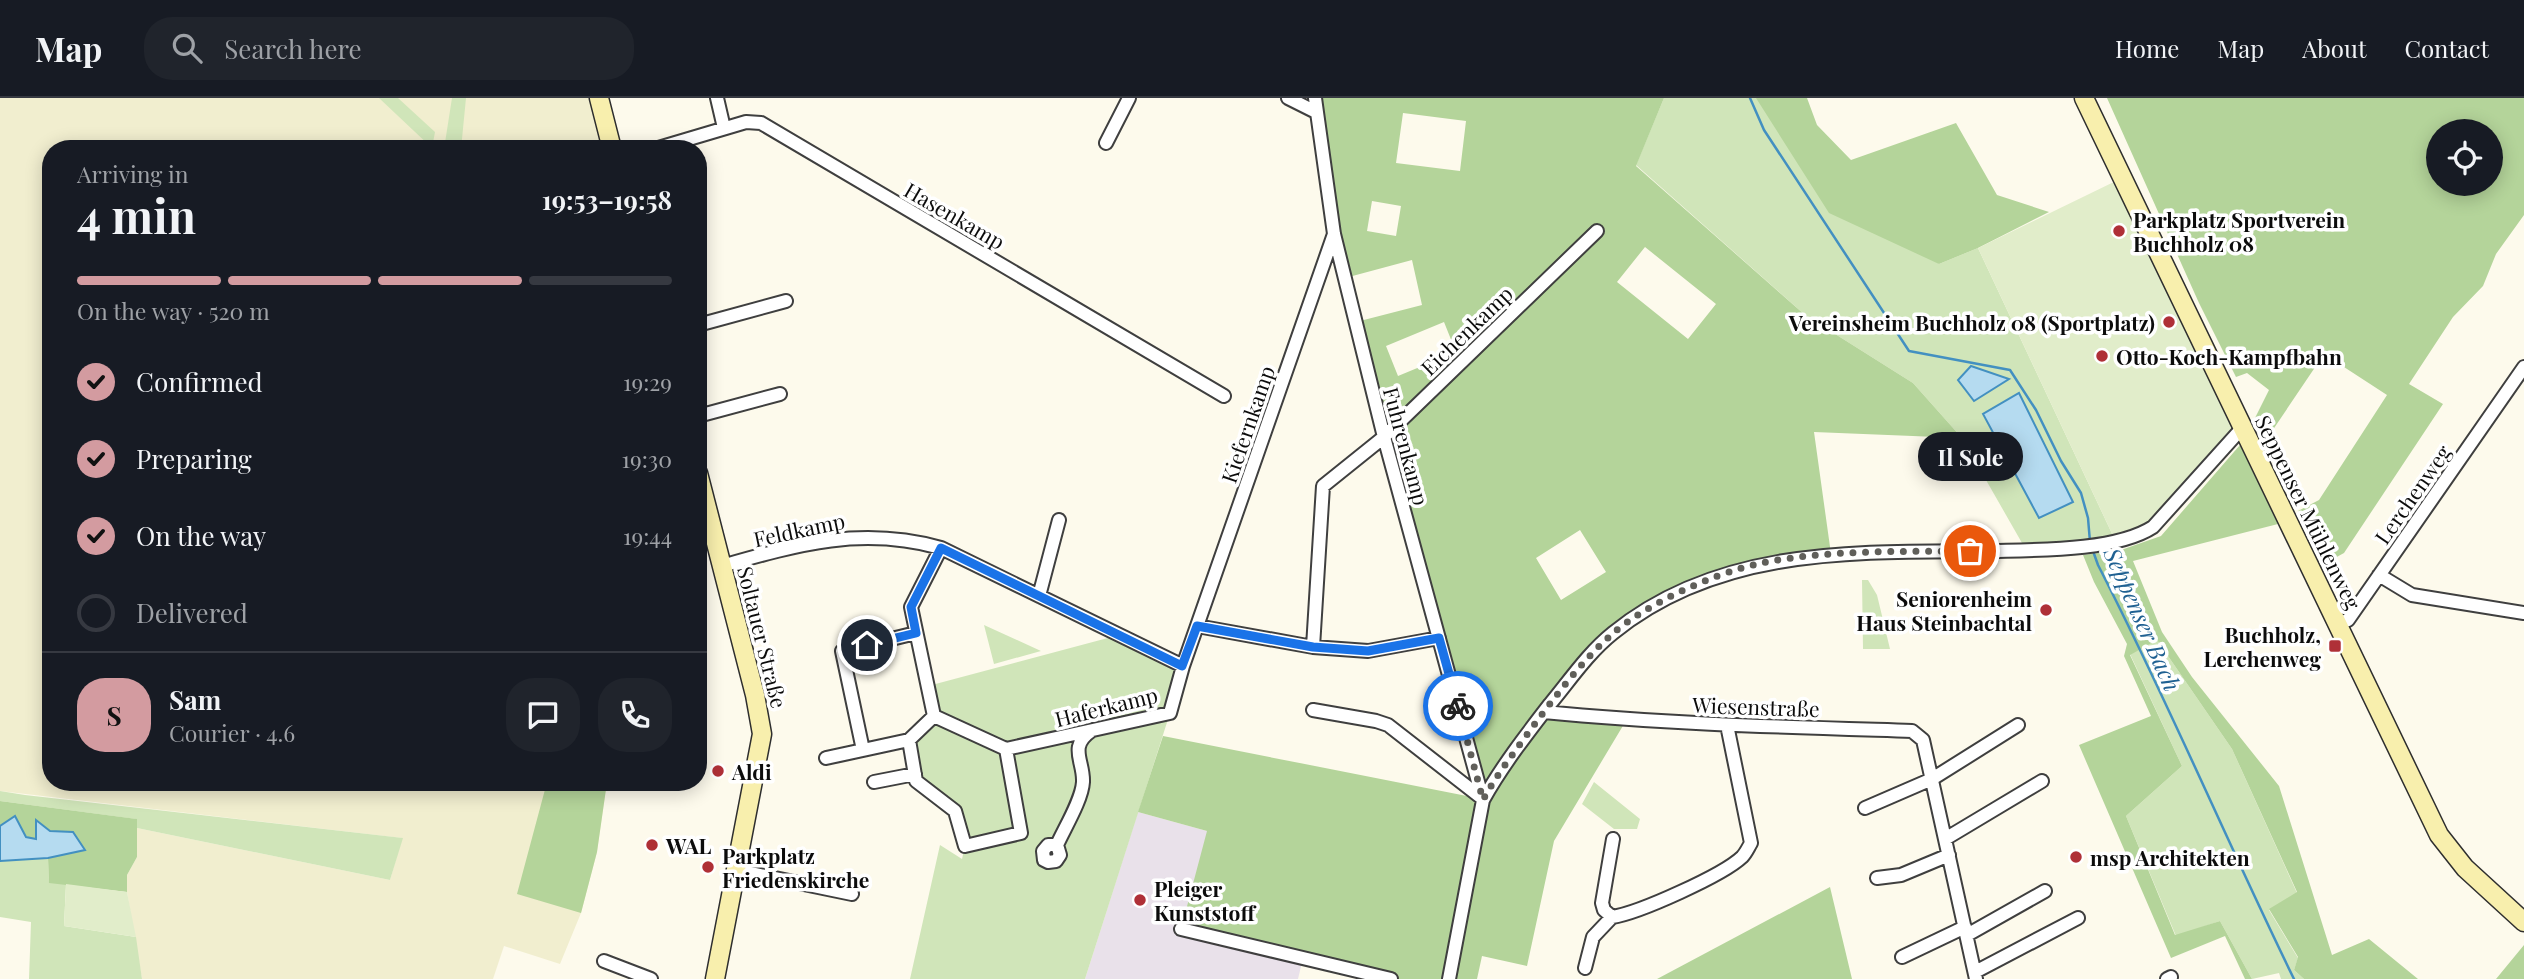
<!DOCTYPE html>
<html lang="en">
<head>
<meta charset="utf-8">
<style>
  :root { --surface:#171b24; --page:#20242c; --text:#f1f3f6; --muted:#9ea1a6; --line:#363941; --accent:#d39ba0 }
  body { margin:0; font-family:"Playfair Display",serif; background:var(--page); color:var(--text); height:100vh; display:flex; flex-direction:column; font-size:26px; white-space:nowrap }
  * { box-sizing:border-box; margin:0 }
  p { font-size:23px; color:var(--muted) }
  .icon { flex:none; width:38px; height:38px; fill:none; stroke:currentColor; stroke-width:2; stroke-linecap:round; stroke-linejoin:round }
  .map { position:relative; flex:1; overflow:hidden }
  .details { position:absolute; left:42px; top:42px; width:665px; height:651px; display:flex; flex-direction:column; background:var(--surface); border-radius:28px; box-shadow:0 4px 18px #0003 }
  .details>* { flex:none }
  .fabs { position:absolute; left:2426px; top:21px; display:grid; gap:14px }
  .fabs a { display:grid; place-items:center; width:77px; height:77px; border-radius:50%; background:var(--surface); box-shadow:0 4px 18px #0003; font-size:35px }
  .pin { position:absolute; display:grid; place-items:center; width:60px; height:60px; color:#fff; margin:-30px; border:4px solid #fff; border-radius:50%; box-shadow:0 2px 7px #0007 }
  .courier { position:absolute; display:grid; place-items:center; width:70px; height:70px; margin:-35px; border:5px solid #1a73e8; border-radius:50%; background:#fff; color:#222; box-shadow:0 2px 9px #0007 }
  .bubble { position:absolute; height:49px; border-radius:24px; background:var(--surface); box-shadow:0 4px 18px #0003; font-size:23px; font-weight:700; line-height:49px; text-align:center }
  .overview em { font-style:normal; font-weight:700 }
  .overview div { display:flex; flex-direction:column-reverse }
  .overview { display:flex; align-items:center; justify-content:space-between; height:119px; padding:0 35px }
  h1 { font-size:46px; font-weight:700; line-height:52px }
  .bar { display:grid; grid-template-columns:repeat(4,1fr); gap:10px 7px; align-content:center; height:84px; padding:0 35px }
  .bar i { height:9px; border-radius:5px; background:var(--line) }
  .bar .selected { background:var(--accent) }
  .bar p { grid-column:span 4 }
  .line { display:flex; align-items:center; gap:18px; padding:0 35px; border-top:2px solid var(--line) }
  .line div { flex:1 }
  .round { display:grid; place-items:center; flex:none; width:74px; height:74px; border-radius:28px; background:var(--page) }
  ol { padding:0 35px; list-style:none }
  li { display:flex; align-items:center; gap:21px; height:77px }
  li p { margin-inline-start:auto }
  li .icon { padding:7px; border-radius:50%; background:var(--accent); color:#111; stroke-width:4 }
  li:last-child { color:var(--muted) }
  li i { width:38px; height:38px; border:4px solid var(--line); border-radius:50% }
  header { display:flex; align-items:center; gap:42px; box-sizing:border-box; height:98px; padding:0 35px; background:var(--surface); border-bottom:2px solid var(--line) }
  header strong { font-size:33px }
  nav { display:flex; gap:38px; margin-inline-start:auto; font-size:24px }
  .search { width:490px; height:63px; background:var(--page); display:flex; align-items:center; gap:18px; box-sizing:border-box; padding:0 24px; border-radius:28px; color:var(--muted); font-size:26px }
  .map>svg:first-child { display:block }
  .industrial { fill:#e9e1ea }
  .farmland { fill:#f1eecf }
  .green { fill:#d0e5b9 }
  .forest { fill:#b4d49a; fill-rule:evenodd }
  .pitch { fill:#e1edca }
  .water { fill:#b5dbf0; stroke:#4390c1; stroke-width:2 }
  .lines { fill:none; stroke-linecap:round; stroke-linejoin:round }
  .stream { stroke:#4390c1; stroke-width:2.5 }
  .street-casing { stroke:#3f3f3f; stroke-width:16 }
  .secondary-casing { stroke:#2e2e2e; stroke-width:21 }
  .street { stroke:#fff; stroke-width:12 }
  .secondary { stroke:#f8efad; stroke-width:18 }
  .done { stroke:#605f5a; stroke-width:7; stroke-dasharray:0 12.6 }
  .route { stroke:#1a73e8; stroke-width:9 }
  .poi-dot { fill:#af3037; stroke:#fff; stroke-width:2.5 }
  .labels { text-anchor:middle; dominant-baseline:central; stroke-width:7; stroke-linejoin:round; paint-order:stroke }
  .street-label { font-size:21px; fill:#0c0c0c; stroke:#fff }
  .poi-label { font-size:21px; font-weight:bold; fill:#0c0c0c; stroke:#fff; text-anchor:start }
  .water-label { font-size:23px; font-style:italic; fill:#206192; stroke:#fff }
</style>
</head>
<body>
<header>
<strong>Map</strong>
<div class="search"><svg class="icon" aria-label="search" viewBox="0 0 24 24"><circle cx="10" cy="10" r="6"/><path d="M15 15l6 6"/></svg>Search here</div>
<nav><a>Home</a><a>Map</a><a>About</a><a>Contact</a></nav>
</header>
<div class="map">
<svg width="2524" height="881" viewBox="0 0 2524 881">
  <rect width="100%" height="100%" fill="#fdfaec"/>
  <!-- industrial -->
  <path class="industrial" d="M 1138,714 L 1207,733 L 1303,860 L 1298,881 L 1085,881 Z"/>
  <!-- farmland -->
  <path class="farmland" d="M 0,0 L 599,0 L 612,51 L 51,51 L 51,684 L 607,684 L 597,754 L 581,815 L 560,866 L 504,848 L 493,881 L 142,881 L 127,794 L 127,777 L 137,759 L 137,730 L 390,782 L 402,740 L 0,693 Z"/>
  <!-- green -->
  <path class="green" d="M 379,0 L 398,0 L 435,34 L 432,50 Z
    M 452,0 L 466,0 L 461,51 L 444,51 Z
    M 1664,0 L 1757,0 L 1939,166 L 1978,150 L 2115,442 L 2026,452 L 1962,340 L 1913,285 L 1805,217 L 1636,67 Z
    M 1862,482 L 1868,482 L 1877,497 L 1890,551 L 1863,551 Z
    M 984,527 L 1041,553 L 994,566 Z
    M 1119,537 L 1183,568 L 1170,615 L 1085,881 L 910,881 L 940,747 L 962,761 L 965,748 L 955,712 L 916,683 L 909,642 L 934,618 L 928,588 Z
    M 2157,542 L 2232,651 L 2297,795 L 2269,812 L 2298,860 L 2294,872 L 2304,881 L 2281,881 L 2279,875 L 2252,881 L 2220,823 L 2176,838 L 2126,718 L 2182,668 L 2130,556 Z
    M 1594,684 L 1640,721 L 1637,731 L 1614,731 L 1582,706 Z
    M 0,693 L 25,697 L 403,740 L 390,782 L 137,730 L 136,721 L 0,703 Z
    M 48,760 L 49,784 L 66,786 L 64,828 L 136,839 L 142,881 L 29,881 L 31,824 L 0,819 L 0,763 Z"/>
  <!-- forest -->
  <path class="forest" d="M 1315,0 L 1664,0 L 1636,68 L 1805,217 L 1913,285 L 1962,340 L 1814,334 L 1831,456 L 1691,489 L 1612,536 L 1545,613 L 1627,621 L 1554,743 L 1527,868 L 1482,858 L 1477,881 L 1391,881 L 1181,831 L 1207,733 L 1138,714 L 1163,638 L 1482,701 L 1356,224 L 1422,207 L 1412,162 L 1345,180 ZM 1403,15 L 1466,23 L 1460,73 L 1396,65 ZM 1372,103 L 1401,108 L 1396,138 L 1367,133 ZM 1645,149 L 1716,206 L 1688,241 L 1617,184 ZM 1444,224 L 1456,254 L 1398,278 L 1386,248 ZM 1580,432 L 1606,474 L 1561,502 L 1536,460 Z
    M 1756,0 L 1807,0 L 1817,27 L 1851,62 L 1956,25 L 1997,97 L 2049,114 L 1978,150 L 1939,166 L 1829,115 Z
    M 2107,0 L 2524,0 L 2524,117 L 2496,156 L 2483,188 L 2453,219 L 2409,286 L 2443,306 L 2344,455 L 2322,467 L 2298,413 L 2319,402 L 2387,297 L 2324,256 L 2266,342 L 2255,320 L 2269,292 L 2247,275 L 2236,279 L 2199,205 ZM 2438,33 L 2490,33 L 2490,86 L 2438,86 Z
    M 2240,347 L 2278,426 L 2133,463 L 2162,534 L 2192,579 L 2279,688 L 2332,857 L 2369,841 L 2418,881 L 2304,881 L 2294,872 L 2298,859 L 2269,811 L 2297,794 L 2232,651 L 2157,542 L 2130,557 L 2182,668 L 2126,718 L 2175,837 L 2220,823 L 2252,881 L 2245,881 L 2225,838 L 2171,860 L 2079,647 L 2151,618 L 2124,558 L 2127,546 L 2094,484 L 2083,457 L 2121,452 L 2161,438 Z
    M 547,684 L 607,684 L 597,754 L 581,815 L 517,796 Z
    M 0,703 L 137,721 L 137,759 L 127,777 L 127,794 L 49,785 L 48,760 L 85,752 L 73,734 L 50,733 L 36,724 L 36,742 L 26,738 L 15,718 L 0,728 Z
    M 1830,789 L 1852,881 L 1657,881 Z
    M 2524,847 L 2524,881 L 2496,881 Z"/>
  <!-- pitch -->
  <path class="pitch" d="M 2122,80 L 2243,329 L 2153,429 L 2115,442 L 1978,150 Z
    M 1107,604 L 1111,622 L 1081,629 L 1078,611 Z
    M 66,786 L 127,794 L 136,839 L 64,828 Z"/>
  <!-- water -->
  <path class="water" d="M 1971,268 L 2009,281 L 1974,303 L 1958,282 Z
    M 2019,295 L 2073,404 L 2039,420 L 1983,316 Z
    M 15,718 L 26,739 L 36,741 L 36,722 L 50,733 L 73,734 L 85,752 L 48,760 L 0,763 L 0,728 Z"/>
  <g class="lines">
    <!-- stream -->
    <path class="stream" d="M 1750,0 L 1764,32 L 1909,253 L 2010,272 L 2036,312 L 2061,363 L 2081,395 L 2088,420 L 2090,444
      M 2093,453 L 2098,467 C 2168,603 2227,744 2294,881"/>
    <defs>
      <path id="street" d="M 717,0 L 724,30
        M 1288,0 L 1316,14
        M 1315,0 L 1334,136 L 1384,339 L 1483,702
        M 1106,45 L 1129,0
        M 655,51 L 746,24 L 761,25 L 1224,298
        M 698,227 L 786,203
        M 698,318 L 780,296
        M 941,450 L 911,509 L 934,618 L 1006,651
        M 722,468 C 799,446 862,428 941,450 L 1183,568
        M 2379,477 L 2412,497 L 2524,515
        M 1039,498 L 1059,422
        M 2337,526 L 2348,522 L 2524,269
        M 1197,528 L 1313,549 L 1368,553 L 1439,540
        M 1313,549 L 1323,388 L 1384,339 L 1597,133
        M 1313,612 L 1376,623 L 1388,627 L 1483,701
        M 1544,614 C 1667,626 1789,629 1912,633 L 1923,642 L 1976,881
        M 934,618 L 909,642 L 916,683 L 955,713 L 965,748 L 1021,735 L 1006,651
        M 909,642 L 863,652 L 842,553 L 916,535
        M 1006,651 L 1170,615 L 1183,568 L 1334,136
        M 826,660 L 863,652
        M 874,684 L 915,676
        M 1865,710 L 1932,681 L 2018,627
        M 1613,741 L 1602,805 L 1604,812 L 1612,819 C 1639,815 1723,777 1742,759 C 1746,755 1748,750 1751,745 L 1727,627
        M 1945,741 L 2042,683
        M 1057,747 L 1048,747 L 1043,753 L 1044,762 L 1048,764 L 1056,763 L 1060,757 L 1057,747 C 1064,731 1082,702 1083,684 C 1084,663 1068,649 1091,633
        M 736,772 L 852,796
        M 1877,780 L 1901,777 L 1949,757
        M 1181,831 L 1391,881
        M 1967,837 L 2045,793
        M 1902,859 L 1965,829
        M 604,863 L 651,881
        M 1585,870 L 1593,839 L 1612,819
        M 1975,874 L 2078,820
        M 1449,881 L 1483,702 C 1502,668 1526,637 1550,606 C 1570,582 1588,555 1613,535 C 1721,447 1862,454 1993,453 C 2037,452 2116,453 2153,429 L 2243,329
        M 2167,881 L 2171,879"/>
      <path id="secondary" d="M 599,0 L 612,51
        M 2084,0 L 2439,737 L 2465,770 L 2524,824
        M 698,375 L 755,597 L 762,636 L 715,881"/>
    </defs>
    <!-- street casing -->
    <use href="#street" class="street-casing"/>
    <!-- secondary casing -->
    <use href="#secondary" class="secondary-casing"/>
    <!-- street -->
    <use href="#street" class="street"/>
    <!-- secondary -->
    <use href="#secondary" class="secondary"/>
  </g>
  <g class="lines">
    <!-- done -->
    <path class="done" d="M 1458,608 L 1483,702 C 1497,676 1514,655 1531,631 C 1555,599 1580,565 1610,538 C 1645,506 1711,477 1757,466 C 1826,451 1900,454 1970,453"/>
    <!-- route -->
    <path class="route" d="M 867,547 L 916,535 L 911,509 L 941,450 L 1182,568 L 1197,528 L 1313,549 L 1368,553 L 1439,540 L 1458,608"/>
  </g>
  <!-- markers -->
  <g class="poi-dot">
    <circle cx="2119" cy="133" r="7"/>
    <circle cx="2169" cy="224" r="7"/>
    <circle cx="2102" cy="258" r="7"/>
    <circle cx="2046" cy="512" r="7"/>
    <rect x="2328" y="541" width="14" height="14" rx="3.5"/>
    <circle cx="718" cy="673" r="7"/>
    <circle cx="652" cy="747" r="7"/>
    <circle cx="2076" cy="759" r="7"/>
    <circle cx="708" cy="769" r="7"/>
    <circle cx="1140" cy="802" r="7"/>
  </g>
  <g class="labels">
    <!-- street labels -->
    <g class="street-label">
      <text transform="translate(955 117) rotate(30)">Hasenkamp</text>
      <text transform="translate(1466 232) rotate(-44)">Eichenkamp</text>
      <text transform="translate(1247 326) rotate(-71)">Kiefernkamp</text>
      <text transform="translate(1407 348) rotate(75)">Fuhrenkamp</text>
      <text transform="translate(2412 396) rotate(-55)">Lerchenweg</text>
      <text transform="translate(2309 414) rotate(64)">Seppenser Mühlenweg</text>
      <text transform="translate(799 431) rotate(-12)">Feldkamp</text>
      <text transform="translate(763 539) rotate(76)">Soltauer Straße</text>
      <text transform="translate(1106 608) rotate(-14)">Haferkamp</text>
      <text transform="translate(1756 608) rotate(2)">Wiesenstraße</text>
    </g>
    <!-- poi labels -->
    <g class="poi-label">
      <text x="2133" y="121">Parkplatz Sportverein<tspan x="2133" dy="24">Buchholz 08</tspan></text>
      <text x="2155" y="224" text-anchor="end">Vereinsheim Buchholz 08 (Sportplatz)</text>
      <text x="2116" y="258">Otto-Koch-Kampfbahn</text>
      <text x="2032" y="500" text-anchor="end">Seniorenheim<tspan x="2032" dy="24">Haus Steinbachtal</tspan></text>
      <text x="2321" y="536" text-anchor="end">Buchholz,<tspan x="2321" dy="24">Lerchenweg</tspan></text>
      <text x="732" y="673">Aldi</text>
      <text x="666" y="747">WAL</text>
      <text x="722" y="757">Parkplatz<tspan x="722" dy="24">Friedenskirche</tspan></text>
      <text x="2090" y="759">msp Architekten</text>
      <text x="1154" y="790">Pleiger<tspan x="1154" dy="24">Kunststoff</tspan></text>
    </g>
    <!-- water labels -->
    <g class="water-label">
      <text transform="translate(2143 521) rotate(66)">Seppenser Bach</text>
    </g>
  </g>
</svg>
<div class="fabs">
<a><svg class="icon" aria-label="locate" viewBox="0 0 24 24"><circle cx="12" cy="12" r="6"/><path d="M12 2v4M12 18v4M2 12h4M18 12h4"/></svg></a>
</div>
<div class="pin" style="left:1970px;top:453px;background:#ea580c"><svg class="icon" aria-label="bag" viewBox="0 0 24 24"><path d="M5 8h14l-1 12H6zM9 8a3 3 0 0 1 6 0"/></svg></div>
<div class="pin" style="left:867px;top:547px;background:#1f2937"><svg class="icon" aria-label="home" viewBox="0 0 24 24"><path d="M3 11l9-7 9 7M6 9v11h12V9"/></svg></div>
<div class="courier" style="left:1458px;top:608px"><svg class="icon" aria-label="bike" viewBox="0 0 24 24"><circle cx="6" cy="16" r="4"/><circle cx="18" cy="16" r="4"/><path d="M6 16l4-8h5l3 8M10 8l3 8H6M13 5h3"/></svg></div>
<div class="bubble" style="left:1918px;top:334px;width:105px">Il Sole</div>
<section class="details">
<div class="overview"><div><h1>4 min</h1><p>Arriving in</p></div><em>19:53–19:58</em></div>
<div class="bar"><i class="selected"></i><i class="selected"></i><i class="selected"></i><i></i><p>On the way · 520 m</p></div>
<ol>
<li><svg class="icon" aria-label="check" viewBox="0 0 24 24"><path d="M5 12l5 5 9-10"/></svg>Confirmed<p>19:29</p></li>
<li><svg class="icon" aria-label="check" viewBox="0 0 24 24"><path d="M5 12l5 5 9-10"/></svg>Preparing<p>19:30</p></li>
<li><svg class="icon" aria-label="check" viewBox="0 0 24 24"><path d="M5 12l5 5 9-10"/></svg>On the way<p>19:44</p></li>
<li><i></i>Delivered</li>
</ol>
<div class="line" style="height:126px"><b class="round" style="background:var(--accent);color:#111">S</b><div><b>Sam</b><p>Courier · 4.6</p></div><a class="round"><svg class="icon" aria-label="chat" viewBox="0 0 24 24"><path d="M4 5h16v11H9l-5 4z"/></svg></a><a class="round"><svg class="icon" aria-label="phone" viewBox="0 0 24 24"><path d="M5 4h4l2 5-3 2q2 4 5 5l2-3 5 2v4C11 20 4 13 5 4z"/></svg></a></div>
</section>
</div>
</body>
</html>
